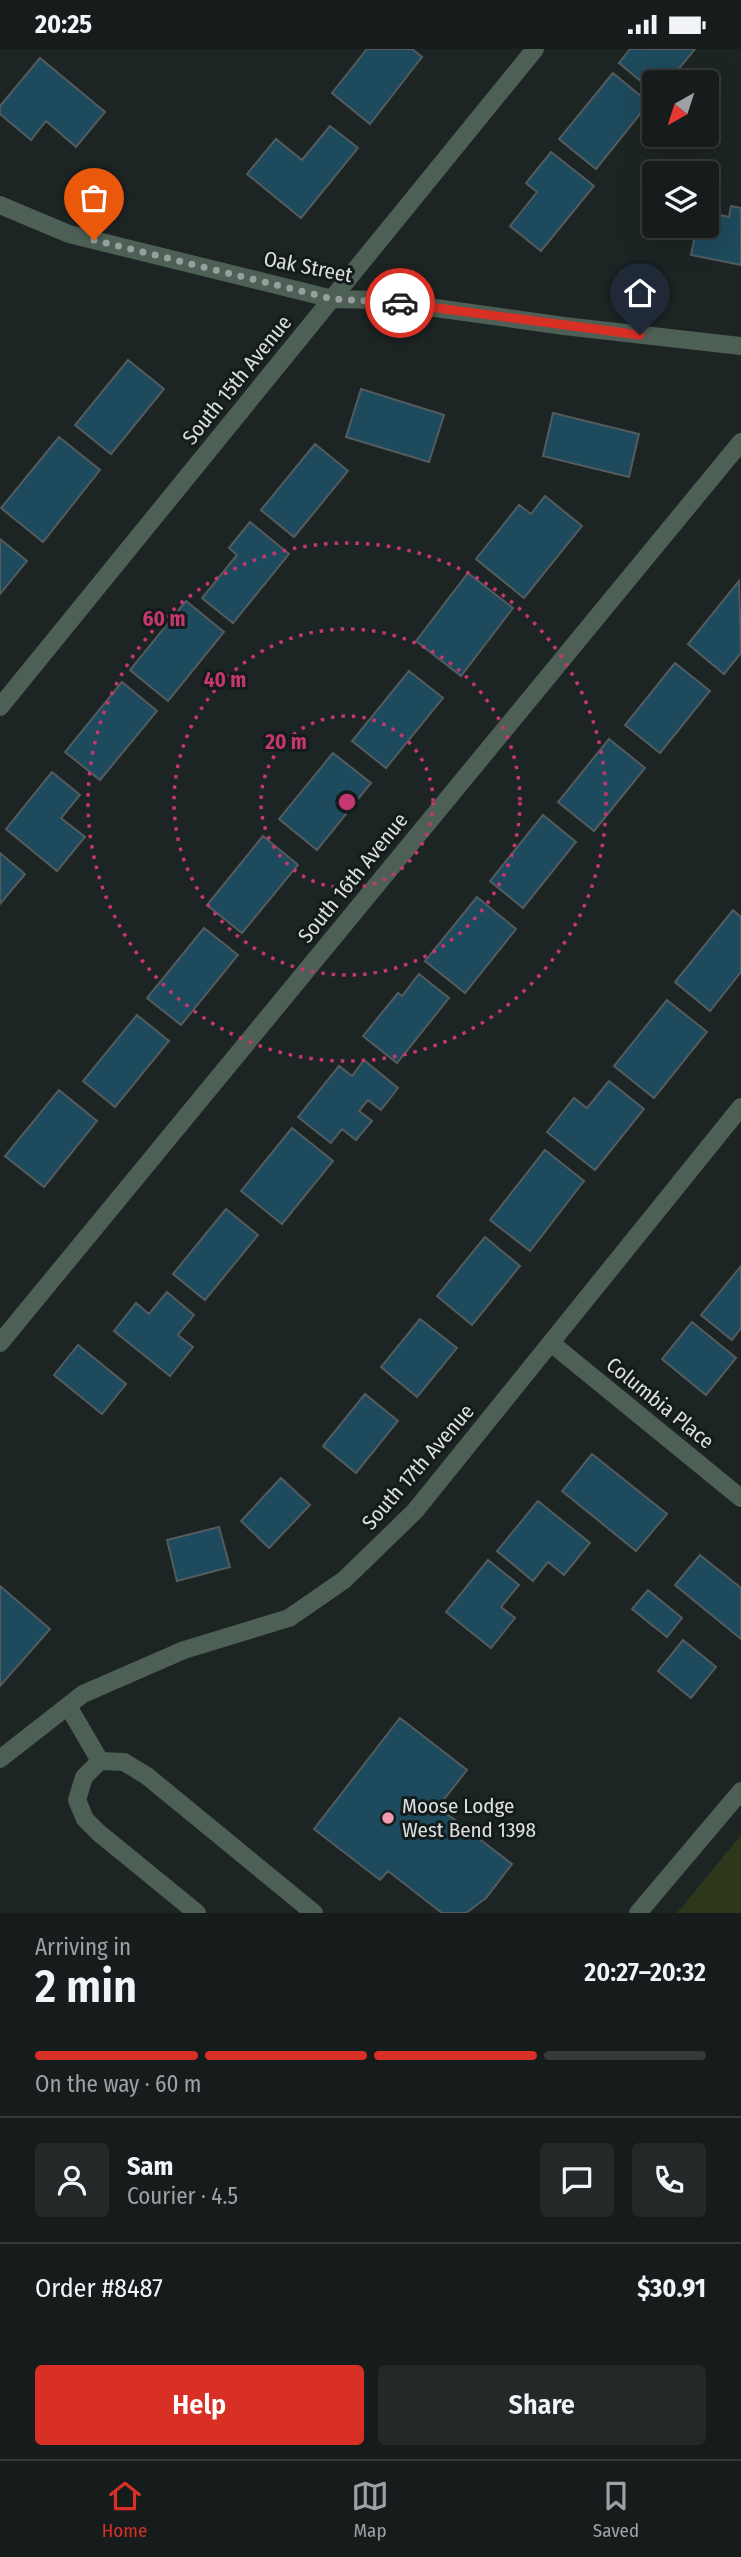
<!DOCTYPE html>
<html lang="en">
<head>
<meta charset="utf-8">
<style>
  :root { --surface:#161b1b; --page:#232828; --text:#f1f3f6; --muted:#9ea1a3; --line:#35393a; --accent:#d93025 }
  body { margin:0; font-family:"Fira Sans Condensed",sans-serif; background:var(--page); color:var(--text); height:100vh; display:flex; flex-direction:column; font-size:26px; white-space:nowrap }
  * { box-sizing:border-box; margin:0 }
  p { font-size:23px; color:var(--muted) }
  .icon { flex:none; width:38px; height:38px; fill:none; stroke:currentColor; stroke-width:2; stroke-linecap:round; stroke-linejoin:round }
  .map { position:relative; height:1864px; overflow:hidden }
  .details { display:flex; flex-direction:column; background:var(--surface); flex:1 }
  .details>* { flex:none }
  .needle { width:46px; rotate:219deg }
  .buttons { position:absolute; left:642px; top:21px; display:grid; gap:14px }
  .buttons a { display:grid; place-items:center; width:77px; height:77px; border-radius:7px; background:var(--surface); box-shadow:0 7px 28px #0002,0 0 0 2px var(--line); font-size:35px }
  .pin { position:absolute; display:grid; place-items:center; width:60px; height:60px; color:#fff; margin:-72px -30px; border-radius:50% 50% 50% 0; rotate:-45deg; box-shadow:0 0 7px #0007 }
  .pin .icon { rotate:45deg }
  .courier { position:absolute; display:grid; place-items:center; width:70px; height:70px; margin:-35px; border:5px solid #d93025; border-radius:50%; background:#fff; color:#222; box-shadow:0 2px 9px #0007 }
  .headline em { font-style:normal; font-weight:600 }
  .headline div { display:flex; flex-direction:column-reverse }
  .headline { display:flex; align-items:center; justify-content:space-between; height:119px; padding:0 35px }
  h1 { font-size:46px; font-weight:600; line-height:52px }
  .bar { display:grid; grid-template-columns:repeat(4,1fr); gap:10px 7px; align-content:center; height:84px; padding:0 35px }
  .bar i { height:9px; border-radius:5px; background:var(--line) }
  .bar .current { background:var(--accent) }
  .bar p { grid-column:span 4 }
  .line { display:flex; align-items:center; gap:18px; padding:0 35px; border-top:2px solid var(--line) }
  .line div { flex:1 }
  .round { display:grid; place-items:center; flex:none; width:74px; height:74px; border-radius:7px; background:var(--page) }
  .action { display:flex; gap:14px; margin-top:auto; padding:14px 35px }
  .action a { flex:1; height:80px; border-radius:7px; background:var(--accent); color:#fff; font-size:28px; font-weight:600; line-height:80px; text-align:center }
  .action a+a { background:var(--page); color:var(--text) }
  .status { display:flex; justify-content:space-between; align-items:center; height:49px; padding:0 35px; background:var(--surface); direction:ltr }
  .status svg { height:19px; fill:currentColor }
  .tabs { display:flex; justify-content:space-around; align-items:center; height:98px; border-top:2px solid var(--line); background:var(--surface); font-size:19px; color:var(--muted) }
  .tabs a { display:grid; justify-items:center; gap:4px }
  .tabs .current { color:var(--accent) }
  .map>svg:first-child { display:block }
  .green { fill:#2c3819 }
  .building { fill:#1d4a5c; stroke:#535b5e; stroke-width:2 }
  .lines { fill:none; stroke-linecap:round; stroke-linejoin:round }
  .minor { stroke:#4e5f55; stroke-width:18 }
  .done { stroke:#989e9e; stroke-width:7; stroke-dasharray:0 12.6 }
  .route { stroke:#d93025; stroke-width:9 }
  .ring { fill:none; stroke:#c6366f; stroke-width:3.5; stroke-dasharray:3.5 7 }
  .poi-dot { fill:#f29ab0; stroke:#141b1b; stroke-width:2.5 }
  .labels { text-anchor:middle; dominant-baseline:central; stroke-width:6; stroke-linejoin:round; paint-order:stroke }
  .street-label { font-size:21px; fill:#dbe0df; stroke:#141b1b }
  .poi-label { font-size:21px; fill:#dbe0df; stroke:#141b1b; text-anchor:start }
  .centre { fill:#c6366f; stroke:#141b1b; stroke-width:3.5 }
  .ring-label { font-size:21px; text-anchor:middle; font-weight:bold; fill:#c6366f; stroke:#141b1b; stroke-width:6; stroke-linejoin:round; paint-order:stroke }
</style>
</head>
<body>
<div class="status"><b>20:25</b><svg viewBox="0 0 49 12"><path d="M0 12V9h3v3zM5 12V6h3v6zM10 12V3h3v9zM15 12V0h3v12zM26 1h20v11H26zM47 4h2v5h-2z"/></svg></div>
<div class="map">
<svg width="741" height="1864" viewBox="0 0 741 1864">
  <rect width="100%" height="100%" fill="#1d2424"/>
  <!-- green -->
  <path class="green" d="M 741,1786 L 741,1864 L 677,1864 Z"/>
  <!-- building -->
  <path class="building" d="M 367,0 L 412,0 L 422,8 L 370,75 L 332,44 Z
    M 630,0 L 695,0 L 668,33 L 654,33 L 654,43 L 619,14 Z
    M 40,9 L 105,63 L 76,98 L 46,72 L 31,91 L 0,65 L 0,57 Z
    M 613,24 L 649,54 L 596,120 L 559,90 Z
    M 330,77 L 358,99 L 301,169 L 247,125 L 276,90 L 302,111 Z
    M 551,103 L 594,137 L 541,202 L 510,177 L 537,143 L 526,134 Z
    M 731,157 L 741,159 L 741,216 L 691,206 L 697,177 L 707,177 L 707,163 L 729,168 Z
    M 128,311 L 164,340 L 111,405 L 75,376 Z
    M 361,340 L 444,366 L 429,413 L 346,388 Z
    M 553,364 L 639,385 L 629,428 L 543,407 Z
    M 59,388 L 100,421 L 43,493 L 1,459 Z
    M 315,395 L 348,422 L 294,488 L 261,461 Z
    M 545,447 L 582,477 L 524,549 L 476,510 L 519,456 L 531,465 Z
    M 250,473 L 289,505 L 233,574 L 202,549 L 237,506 L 229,499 Z
    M 0,490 L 27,512 L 0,545 Z
    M 468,524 L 513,559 L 461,627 L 416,592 Z
    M 739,532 L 741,604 L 724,625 L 688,595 Z
    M 186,552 L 224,583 L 168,652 L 130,621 Z
    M 675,614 L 710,642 L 660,704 L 625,676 Z
    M 409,622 L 443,649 L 386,719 L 352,692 Z
    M 122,633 L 157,662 L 100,731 L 65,703 Z
    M 609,690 L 645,719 L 594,782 L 558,753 Z
    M 333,704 L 371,734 L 317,801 L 279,770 Z
    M 52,723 L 80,746 L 61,769 L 85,788 L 57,822 L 6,780 Z
    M 543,766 L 576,793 L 523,859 L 490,832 Z
    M 263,787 L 298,816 L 242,884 L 207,856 Z
    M 0,804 L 25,825 L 0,855 Z
    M 477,848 L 516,880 L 465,944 L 425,912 Z
    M 733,861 L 741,868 L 741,923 L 710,962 L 675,933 Z
    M 204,879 L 238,906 L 181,976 L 147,949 Z
    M 419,925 L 449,949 L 397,1014 L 363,987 L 398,944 L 402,947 Z
    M 667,951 L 707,983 L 654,1049 L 614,1017 Z
    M 137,966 L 169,992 L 115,1058 L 83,1032 Z
    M 364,1011 L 398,1039 L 381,1061 L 368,1051 L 359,1062 L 372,1072 L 356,1091 L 342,1080 L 331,1094 L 298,1068 L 339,1017 L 352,1027 Z
    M 609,1032 L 644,1060 L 595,1121 L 547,1083 L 574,1049 L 587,1059 Z
    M 59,1041 L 97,1072 L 44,1138 L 5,1107 Z
    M 292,1079 L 333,1112 L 282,1175 L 241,1142 Z
    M 545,1101 L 584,1132 L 530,1202 L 490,1171 Z
    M 226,1160 L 258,1186 L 205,1251 L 173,1225 Z
    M 485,1188 L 520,1217 L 472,1276 L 437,1247 Z
    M 741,1217 L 741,1279 L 732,1291 L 701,1266 Z
    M 167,1243 L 194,1266 L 178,1286 L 193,1298 L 170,1327 L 114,1282 L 136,1254 L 149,1265 Z
    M 420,1270 L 457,1299 L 417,1348 L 381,1318 Z
    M 692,1273 L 736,1309 L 706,1346 L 662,1310 Z
    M 78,1296 L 126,1335 L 102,1365 L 54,1326 Z
    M 365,1345 L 398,1372 L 356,1424 L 323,1397 Z
    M 592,1405 L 667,1465 L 636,1502 L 562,1442 Z
    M 281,1429 L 310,1456 L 269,1499 L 241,1472 Z
    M 538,1452 L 590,1494 L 564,1526 L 548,1513 L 533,1532 L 497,1502 Z
    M 219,1478 L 230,1518 L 177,1532 L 167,1491 Z
    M 700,1506 L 741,1539 L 741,1590 L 675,1536 Z
    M 488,1511 L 519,1536 L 501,1558 L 515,1569 L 491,1599 L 446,1563 Z
    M 0,1537 L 50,1580 L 0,1637 Z
    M 648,1541 L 682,1569 L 667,1588 L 632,1560 Z
    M 683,1591 L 716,1618 L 691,1649 L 658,1622 Z
    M 400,1669 L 467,1721 L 438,1758 L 512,1815 L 486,1849 L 466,1864 L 442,1864 L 388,1822 L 380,1831 L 314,1780 Z"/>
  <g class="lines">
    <!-- minor -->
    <path class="minor" d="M 0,156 L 69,185 L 333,250 L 378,251 L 564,277 L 741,297
      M 0,658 L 535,0
      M 0,1294 L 741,393
      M 551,1294 L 741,1449
      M 68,1657 L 100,1712
      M 0,1710 L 83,1645 L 184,1601 L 289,1569 L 344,1531 L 415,1462 L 741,1058
      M 197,1864 L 99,1784 L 85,1770 L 77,1751 L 84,1728 L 100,1712 L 124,1713 L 147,1727 L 314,1864
      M 638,1864 L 741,1742"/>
  </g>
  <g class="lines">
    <!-- done -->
    <path class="done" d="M 94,191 L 333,250 L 400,254"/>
    <!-- route -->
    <path class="route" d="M 400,254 L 640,286"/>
  </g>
  <!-- distance rings -->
  <g class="ring">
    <circle cx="347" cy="753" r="86"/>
    <circle cx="347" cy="753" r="173"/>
    <circle cx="347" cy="753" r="259"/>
  </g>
  <!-- markers -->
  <circle class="poi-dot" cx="388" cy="1769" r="7"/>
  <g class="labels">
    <!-- street labels -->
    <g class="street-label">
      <text transform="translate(308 218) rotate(11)">Oak Street</text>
      <text transform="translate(237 331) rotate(-51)">South 15th Avenue</text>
      <text transform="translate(353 829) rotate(-51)">South 16th Avenue</text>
      <text transform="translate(660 1354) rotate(39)">Columbia Place</text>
      <text transform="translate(418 1418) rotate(-49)">South 17th Avenue</text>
    </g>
    <!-- poi labels -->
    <g class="poi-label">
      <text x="402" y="1757">Moose Lodge<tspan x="402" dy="24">West Bend 1398</tspan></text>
    </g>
  </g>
  <circle cx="347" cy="753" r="10" class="centre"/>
  <g class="ring-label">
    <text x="164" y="577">60 m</text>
    <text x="225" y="638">40 m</text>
    <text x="286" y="700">20 m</text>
  </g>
</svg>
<div class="buttons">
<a><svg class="needle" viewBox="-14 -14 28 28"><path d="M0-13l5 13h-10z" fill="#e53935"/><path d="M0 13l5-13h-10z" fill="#9ea1a3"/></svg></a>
<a><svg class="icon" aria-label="layers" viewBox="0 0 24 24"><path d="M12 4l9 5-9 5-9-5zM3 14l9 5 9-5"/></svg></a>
</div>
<div class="pin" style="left:94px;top:191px;background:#ea580c"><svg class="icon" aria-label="bag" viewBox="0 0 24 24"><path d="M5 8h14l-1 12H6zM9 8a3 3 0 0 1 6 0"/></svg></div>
<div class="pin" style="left:640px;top:286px;background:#1f2937"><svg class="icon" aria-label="home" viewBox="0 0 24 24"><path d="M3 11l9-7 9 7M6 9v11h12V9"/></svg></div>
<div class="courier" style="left:400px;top:254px"><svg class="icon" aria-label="car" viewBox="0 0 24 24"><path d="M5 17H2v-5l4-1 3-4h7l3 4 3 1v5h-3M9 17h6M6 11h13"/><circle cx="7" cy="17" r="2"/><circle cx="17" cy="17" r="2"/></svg></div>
</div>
<section class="details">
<div class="headline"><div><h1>2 min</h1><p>Arriving in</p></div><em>20:27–20:32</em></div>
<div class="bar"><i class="current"></i><i class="current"></i><i class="current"></i><i></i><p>On the way · 60 m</p></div>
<div class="line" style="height:126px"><a class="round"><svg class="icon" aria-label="person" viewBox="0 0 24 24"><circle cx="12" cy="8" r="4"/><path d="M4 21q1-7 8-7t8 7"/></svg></a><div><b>Sam</b><p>Courier · 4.5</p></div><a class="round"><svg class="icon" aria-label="chat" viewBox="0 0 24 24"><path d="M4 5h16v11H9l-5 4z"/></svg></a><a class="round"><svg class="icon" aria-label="phone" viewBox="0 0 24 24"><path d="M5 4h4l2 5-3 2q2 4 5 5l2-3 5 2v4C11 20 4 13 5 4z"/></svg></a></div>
<div class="line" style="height:91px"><div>Order #8487</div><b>$30.91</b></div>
<div class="action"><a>Help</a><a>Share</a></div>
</section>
<nav class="tabs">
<a class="current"><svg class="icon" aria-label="home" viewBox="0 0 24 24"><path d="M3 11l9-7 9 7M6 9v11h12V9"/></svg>Home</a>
<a><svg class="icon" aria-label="map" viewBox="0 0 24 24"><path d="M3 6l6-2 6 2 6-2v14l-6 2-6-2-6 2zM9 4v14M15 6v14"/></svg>Map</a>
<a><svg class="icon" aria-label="saved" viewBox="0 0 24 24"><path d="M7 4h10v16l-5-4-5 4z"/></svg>Saved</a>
</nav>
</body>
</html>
